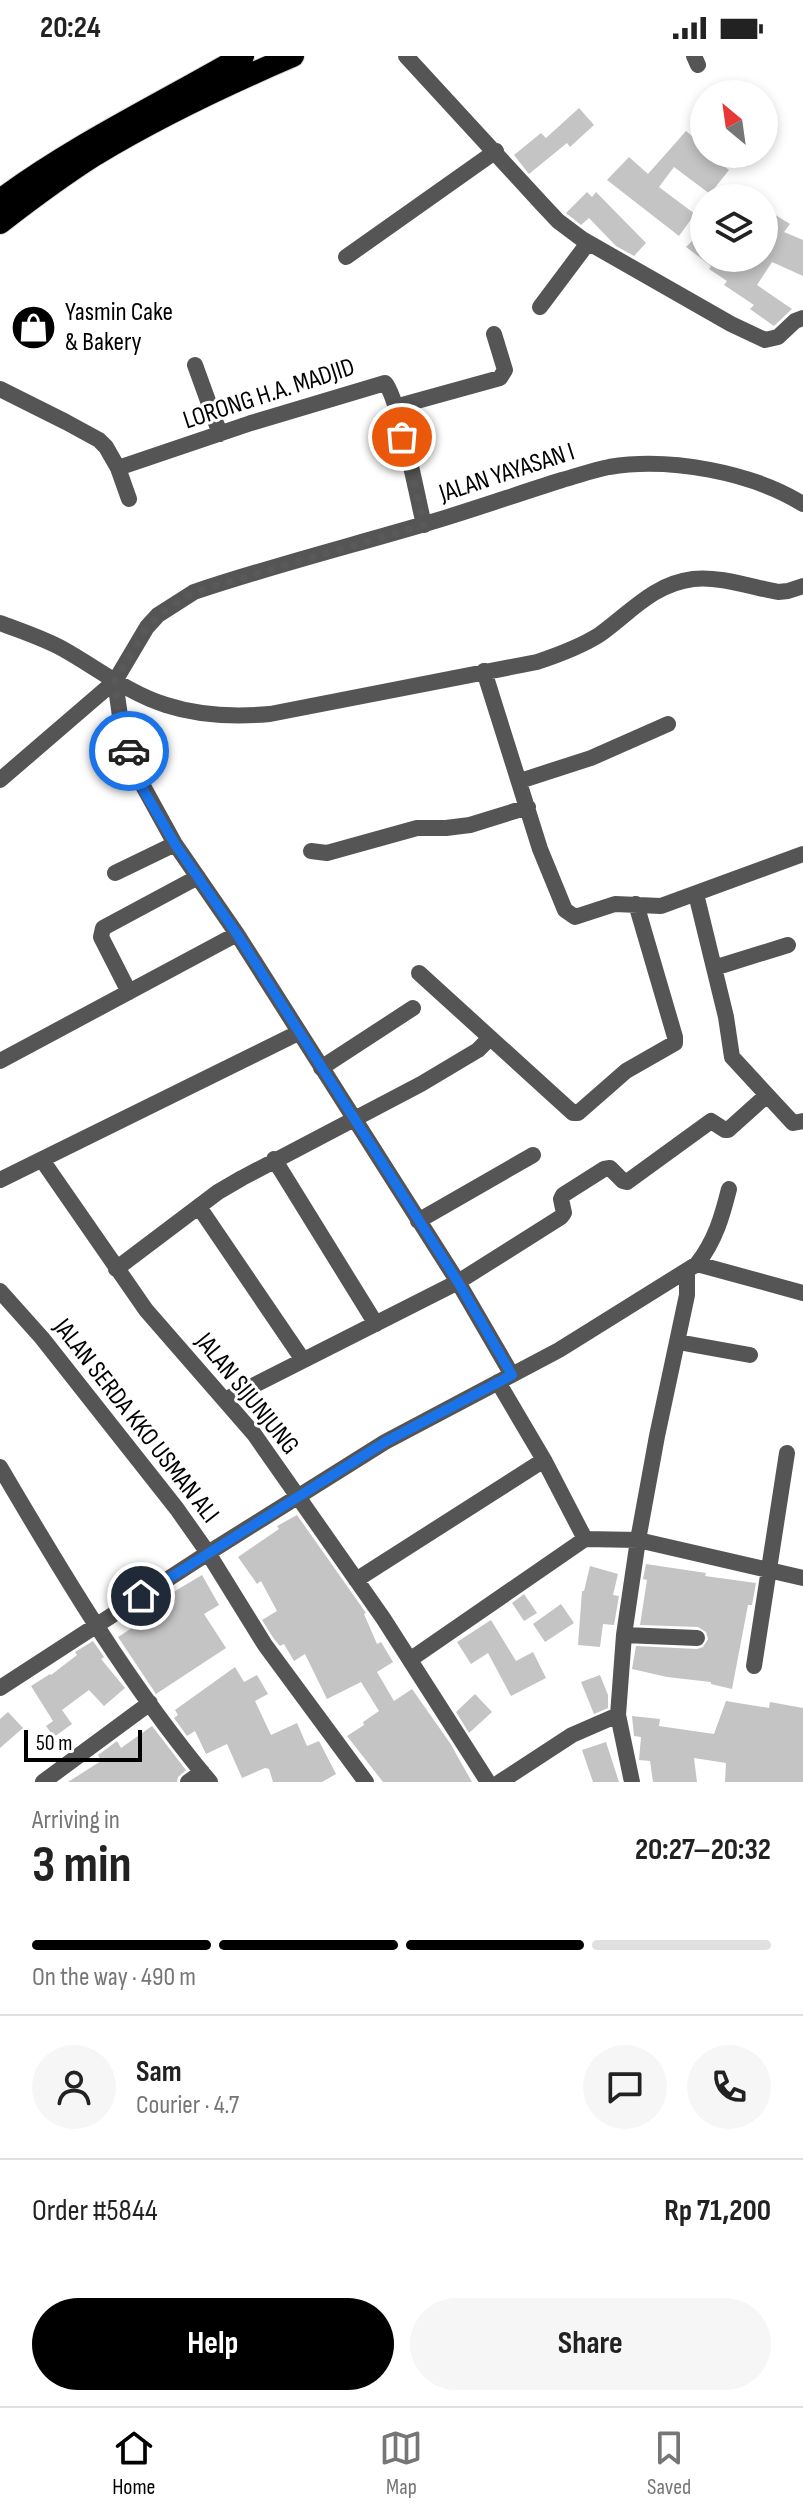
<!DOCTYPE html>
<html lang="en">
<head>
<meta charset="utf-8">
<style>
  :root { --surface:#fff; --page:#f6f6f6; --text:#222; --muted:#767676; --line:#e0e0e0; --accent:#000 }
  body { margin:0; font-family:"Sofia Sans Condensed",sans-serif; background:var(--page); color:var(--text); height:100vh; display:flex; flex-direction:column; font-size:30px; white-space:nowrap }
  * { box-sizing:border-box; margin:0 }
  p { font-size:26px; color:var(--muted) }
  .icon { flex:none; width:44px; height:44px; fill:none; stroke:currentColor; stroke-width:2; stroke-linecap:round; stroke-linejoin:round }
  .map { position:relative; height:1726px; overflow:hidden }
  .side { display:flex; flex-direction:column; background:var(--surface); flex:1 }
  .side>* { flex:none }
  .needle { width:52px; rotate:331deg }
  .controls { position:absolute; left:690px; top:24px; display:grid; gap:16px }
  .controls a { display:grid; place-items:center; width:88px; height:88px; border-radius:50%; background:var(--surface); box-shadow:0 4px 12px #0003; font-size:40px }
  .scale { position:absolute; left:24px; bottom:20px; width:118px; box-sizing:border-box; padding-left:8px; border:4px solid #000; border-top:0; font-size:22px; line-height:28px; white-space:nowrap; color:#000; -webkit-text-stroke:6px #fff; paint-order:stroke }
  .pin { position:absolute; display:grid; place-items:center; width:68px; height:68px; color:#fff; margin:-34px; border:4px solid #fff; border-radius:50%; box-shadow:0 2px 8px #0007 }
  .courier { position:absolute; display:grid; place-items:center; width:80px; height:80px; margin:-40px; border:6px solid #1a73e8; border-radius:50%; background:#fff; color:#222; box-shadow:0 2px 10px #0007 }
  .summary em { font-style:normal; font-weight:700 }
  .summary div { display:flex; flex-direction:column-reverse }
  .summary { display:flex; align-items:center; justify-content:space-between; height:136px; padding:0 32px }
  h1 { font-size:52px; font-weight:700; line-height:60px }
  .bar { display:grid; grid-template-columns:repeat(4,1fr); gap:12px 8px; align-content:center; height:96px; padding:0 32px }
  .bar i { height:10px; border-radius:6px; background:var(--line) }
  .bar .selected { background:var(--accent) }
  .bar p { grid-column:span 4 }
  .line { display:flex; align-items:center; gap:20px; padding:0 32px; border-top:2px solid var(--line) }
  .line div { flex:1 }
  .round { display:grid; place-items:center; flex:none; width:84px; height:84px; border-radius:42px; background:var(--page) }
  .action { display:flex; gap:16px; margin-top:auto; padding:16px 32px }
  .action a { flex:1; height:92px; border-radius:48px; background:var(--accent); color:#fff; font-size:32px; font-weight:700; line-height:92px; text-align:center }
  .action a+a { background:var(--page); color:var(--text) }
  .status { display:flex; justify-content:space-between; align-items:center; height:56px; padding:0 40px; background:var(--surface); direction:ltr }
  .status svg { height:22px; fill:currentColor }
  .tab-bar { display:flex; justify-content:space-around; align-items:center; height:112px; border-top:2px solid var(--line); background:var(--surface); font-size:22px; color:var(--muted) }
  .tab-bar a { display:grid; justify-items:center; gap:4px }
  .tab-bar .selected { color:var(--accent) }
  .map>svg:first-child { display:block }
  .building { fill:#c4c4c4 }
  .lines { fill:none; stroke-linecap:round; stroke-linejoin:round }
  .trunk-casing { stroke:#dbdbdb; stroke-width:24 }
  .minor { stroke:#555; stroke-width:16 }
  .trunk { stroke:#000; stroke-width:22 }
  .done { stroke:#595959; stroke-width:8; stroke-dasharray:0 14.4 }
  .route { stroke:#1a73e8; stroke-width:10 }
  .labels { text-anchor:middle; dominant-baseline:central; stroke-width:6; stroke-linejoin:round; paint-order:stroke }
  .poi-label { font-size:26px; fill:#000; stroke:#fff; text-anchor:start }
  .street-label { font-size:26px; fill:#000; stroke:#fff }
</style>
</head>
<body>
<div class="status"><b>20:24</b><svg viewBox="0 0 49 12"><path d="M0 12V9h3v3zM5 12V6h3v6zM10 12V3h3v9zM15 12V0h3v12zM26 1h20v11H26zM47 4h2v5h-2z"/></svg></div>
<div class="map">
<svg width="803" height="1726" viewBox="0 0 803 1726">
  <rect width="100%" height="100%" fill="#fff"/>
  <!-- building -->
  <path class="building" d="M 579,52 L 594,69 L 570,91 L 567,87 L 529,118 L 514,99 L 541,77 L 546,82 Z
    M 686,75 L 704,90 L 701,93 L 704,98 L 708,98 L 729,114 L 710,138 L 674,111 L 659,131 L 695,158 L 679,180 L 607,124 L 629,101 L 648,118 Z
    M 587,136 L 592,141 L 596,136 L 646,187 L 634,200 L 616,190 L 589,162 L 581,169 L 566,157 Z
    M 764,152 L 790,168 L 784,176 L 803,184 L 803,220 L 772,206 L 757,229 L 792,253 L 774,270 L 750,253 L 754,249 L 724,229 L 727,225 L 709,213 L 711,210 L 686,191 L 704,173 L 704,202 L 764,202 Z
    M 297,1459 L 366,1557 L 364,1558 L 377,1588 L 381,1586 L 393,1606 L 377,1616 L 394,1645 L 412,1633 L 450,1687 L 472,1726 L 383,1726 L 347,1680 L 364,1669 L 363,1666 L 379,1655 L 361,1626 L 327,1643 L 305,1598 L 294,1605 L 284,1588 L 280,1590 L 274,1583 L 262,1564 L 277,1555 L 261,1525 L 257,1528 L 238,1501 L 279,1473 L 277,1470 Z
    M 646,1508 L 706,1517 L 705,1520 L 756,1527 L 752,1549 L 748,1549 L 732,1633 L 711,1628 L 711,1626 L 667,1621 L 632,1613 L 636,1590 L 697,1593 L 703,1591 L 708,1583 L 706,1576 L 698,1571 L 640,1569 L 647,1524 L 643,1523 Z
    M 590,1510 L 618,1518 L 613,1539 L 619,1540 L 614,1569 L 603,1568 L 600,1591 L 578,1589 L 582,1535 L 584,1535 Z
    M 202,1519 L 219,1549 L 204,1558 L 226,1592 L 156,1638 L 118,1581 L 143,1565 L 138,1557 Z
    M 524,1538 L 537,1557 L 524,1565 L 512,1547 Z
    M 561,1548 L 574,1567 L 545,1586 L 533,1568 Z
    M 491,1564 L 516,1605 L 533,1596 L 546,1622 L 511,1640 L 488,1597 L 471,1608 L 457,1586 Z
    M 93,1585 L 104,1601 L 101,1603 L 125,1632 L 104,1650 L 89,1634 L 62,1654 L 72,1668 L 54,1681 L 46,1670 L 53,1665 L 31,1630 L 50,1618 L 51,1619 L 77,1599 L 75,1596 Z
    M 235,1611 L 244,1626 L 257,1619 L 268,1638 L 255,1645 L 271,1679 L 297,1667 L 307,1690 L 319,1685 L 336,1718 L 322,1726 L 273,1726 L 269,1713 L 265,1712 L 242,1722 L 227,1688 L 206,1698 L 195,1675 L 187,1680 L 174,1662 L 178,1659 L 175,1654 Z
    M 600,1619 L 608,1639 L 608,1652 L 594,1658 L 581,1626 Z
    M 475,1638 L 492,1656 L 469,1677 L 456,1656 Z
    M 726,1645 L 769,1652 L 770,1646 L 803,1652 L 803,1726 L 725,1726 L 726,1707 L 694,1702 L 697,1726 L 653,1726 L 650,1705 L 639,1704 L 641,1681 L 634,1680 L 632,1660 L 660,1663 L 659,1670 L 714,1678 Z
    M 8,1656 L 23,1672 L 0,1692 L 0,1663 Z
    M 152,1670 L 186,1714 L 178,1721 L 177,1726 L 68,1726 L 101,1705 L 98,1699 L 117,1685 L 121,1692 Z
    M 606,1686 L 619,1726 L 593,1726 L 582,1694 Z"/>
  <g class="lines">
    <defs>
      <path id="trunk" d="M 0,144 C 76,88 162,47 243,0
        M 0,167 C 31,143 62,120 95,99 C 158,61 225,29 293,0"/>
    </defs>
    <!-- trunk casing -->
    <use href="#trunk" class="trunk-casing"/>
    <!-- minor -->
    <path class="minor" d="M 406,0 L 542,148 L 558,165 L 582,183 L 731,268 L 765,284 L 778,281 L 795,265 L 803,262
      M 694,0 L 698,9
      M 346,201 L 496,95
      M 540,251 L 588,187
      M 195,309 L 220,378
      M 0,333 L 66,366 L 99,384 L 106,391 L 118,412
      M 395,351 L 500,322 L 505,314 L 494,278
      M 129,443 L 118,412 L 251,367 L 385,327 C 398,340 418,444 424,469
      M 0,567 C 21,575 43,582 63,593 C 97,612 128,637 166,649 C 200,660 235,661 270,658 L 537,606 C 558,599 580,591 599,579 C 630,557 653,528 693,523 C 720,520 751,531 778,536 L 788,535 L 803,530
      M 484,615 L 540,793 L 565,854 L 575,861 L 615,848 L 661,850 L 803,798
      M 0,724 L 115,625
      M 520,725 L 591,702 L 668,668
      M 311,795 L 327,797 L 417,772 L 446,772 L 470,769 L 528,751
      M 115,817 L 175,788
      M 696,838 L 726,961 L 732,1001 L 793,1067 L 803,1065
      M 714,912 L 788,889
      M 419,917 L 573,1057 L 578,1057 L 626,1015 L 675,987 L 675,981 L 636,848
      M 129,936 L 101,881 L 103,872 L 198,821
      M 0,1005 L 237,878
      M 321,1012 L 413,952
      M 274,1103 L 376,1268
      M 42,1104 L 146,1254 L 254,1378 L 383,1562 L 488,1726
      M 0,1124 L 298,977
      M 199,1151 L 303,1304
      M 418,1165 L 533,1099
      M 697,1208 L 803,1237
      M 116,1213 L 218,1136 L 242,1122 L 421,1028 L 478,994 L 490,982
      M 0,1235 L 42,1282 L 177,1453 L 208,1497 L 265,1589 L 366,1726
      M 678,1286 L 750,1299
      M 512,1319 L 458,1226 L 237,878 L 175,788 L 137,719 L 122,674 L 115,625 L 147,571 L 158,559 L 194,536 C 271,510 350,490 428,467 C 473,454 517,438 562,424 C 577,420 593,414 609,411 C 670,401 751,416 803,448
      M 225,1344 L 458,1226 L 561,1161 L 564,1157 L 561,1143 L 563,1139 L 604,1113 L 610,1112 L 623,1125 L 627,1126 L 711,1065 L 725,1074 L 728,1074 L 767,1039
      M 0,1411 C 64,1520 129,1629 210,1726
      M 585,1483 L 638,1484 L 803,1522
      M 356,1524 L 544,1404
      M 624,1579 L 697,1582
      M 411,1603 L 585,1483 L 544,1404 L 498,1326
      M 754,1610 L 787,1397
      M 0,1632 L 208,1497 L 385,1386 L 559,1294 L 697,1208 C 715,1185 722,1161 729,1133
      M 43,1726 L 150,1647
      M 188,1726 L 202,1716
      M 500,1726 L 572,1679 L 618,1659
      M 632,1726 L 618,1659 L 624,1579 L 638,1484 L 657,1380 L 687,1239 L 687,1215"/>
    <!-- trunk -->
    <use href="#trunk" class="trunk"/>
  </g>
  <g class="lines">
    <!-- done -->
    <path class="done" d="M 129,695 L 119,661 L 115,625 L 147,571 L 158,559 L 194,536 L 424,469 L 402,381"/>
    <!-- route -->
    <path class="route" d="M 129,695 L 144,735 L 175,788 L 237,878 L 458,1226 L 512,1319 L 385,1386 L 141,1540"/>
  </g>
  <!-- icons -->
  <defs>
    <symbol id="shop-disc" viewBox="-11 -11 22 22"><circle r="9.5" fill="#000" stroke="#fff"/><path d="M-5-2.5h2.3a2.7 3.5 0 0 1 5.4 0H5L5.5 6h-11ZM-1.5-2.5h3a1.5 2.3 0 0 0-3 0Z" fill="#fff"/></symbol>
  </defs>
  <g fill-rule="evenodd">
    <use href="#shop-disc" x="8" y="246" width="51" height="51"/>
  </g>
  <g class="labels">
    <!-- poi labels -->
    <g class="poi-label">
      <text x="65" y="256">Yasmin Cake<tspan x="65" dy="30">&amp; Bakery</tspan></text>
    </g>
    <!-- street labels -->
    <g class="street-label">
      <text transform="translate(269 338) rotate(-18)">LORONG H.A. MADJID</text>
      <text transform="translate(507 417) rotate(-18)">JALAN YAYASAN I</text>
      <text transform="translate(247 1338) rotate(51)">JALAN SIJUNJUNG</text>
      <text transform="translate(136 1365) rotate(52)">JALAN SERDA KKO USMAN ALI</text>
    </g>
  </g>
</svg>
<div class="controls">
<a><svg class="needle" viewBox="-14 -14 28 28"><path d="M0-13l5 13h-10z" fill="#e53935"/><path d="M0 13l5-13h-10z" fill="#767676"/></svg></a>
<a><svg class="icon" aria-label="layers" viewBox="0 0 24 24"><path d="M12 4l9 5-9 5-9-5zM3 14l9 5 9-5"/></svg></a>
</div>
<div class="scale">50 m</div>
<div class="pin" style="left:402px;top:381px;background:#ea580c"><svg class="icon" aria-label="bag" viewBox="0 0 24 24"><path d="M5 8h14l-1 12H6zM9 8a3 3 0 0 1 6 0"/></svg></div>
<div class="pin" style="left:141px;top:1540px;background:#1f2937"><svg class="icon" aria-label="home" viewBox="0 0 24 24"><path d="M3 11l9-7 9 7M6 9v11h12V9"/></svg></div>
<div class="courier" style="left:129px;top:695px"><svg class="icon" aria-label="car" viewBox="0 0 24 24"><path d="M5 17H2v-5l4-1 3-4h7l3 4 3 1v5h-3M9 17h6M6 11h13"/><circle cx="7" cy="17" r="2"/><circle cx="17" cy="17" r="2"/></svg></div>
</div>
<section class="side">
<div class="summary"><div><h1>3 min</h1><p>Arriving in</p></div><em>20:27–20:32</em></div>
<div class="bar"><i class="selected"></i><i class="selected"></i><i class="selected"></i><i></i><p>On the way · 490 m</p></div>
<div class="line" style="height:144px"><a class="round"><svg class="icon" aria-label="person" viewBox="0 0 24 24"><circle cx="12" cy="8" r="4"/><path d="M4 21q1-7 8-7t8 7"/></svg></a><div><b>Sam</b><p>Courier · 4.7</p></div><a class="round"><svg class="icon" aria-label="chat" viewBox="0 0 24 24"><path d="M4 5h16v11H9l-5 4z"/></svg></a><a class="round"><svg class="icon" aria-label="phone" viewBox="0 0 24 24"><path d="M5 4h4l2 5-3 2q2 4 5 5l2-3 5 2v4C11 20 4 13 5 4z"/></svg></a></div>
<div class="line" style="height:104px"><div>Order #5844</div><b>Rp 71,200</b></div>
<div class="action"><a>Help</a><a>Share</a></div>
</section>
<nav class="tab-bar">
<a class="selected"><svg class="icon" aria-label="home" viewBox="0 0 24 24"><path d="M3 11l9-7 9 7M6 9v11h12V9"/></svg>Home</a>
<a><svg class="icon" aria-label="map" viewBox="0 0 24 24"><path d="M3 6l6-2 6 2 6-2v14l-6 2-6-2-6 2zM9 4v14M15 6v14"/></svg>Map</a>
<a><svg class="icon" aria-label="saved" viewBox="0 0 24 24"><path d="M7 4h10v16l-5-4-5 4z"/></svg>Saved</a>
</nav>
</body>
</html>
